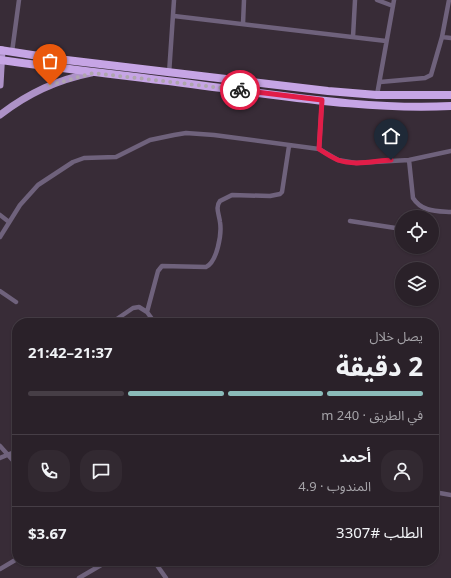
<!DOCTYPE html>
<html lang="ar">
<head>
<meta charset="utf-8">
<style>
  :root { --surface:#2a2129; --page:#322931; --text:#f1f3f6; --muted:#a5a3a8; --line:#463e46; --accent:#8bbbb9 }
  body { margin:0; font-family:"Noto Sans","Noto Sans Arabic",sans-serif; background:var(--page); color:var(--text); direction:rtl; height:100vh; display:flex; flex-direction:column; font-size:15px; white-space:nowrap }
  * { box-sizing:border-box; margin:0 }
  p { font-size:13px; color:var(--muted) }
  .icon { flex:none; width:22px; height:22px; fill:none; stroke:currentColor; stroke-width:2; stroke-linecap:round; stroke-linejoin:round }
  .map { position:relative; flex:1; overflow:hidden; direction:ltr }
  .details { position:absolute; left:12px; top:318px; width:427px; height:248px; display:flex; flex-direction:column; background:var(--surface); border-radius:16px; box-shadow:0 1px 3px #0004,0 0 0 1px var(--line); direction:rtl }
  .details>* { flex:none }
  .controls { position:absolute; left:395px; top:210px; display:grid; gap:8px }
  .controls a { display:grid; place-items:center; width:44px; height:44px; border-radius:50%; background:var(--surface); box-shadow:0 1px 3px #0004,0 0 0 1px var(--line); font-size:20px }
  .pin { position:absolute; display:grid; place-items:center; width:34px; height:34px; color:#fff; margin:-41px -17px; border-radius:50% 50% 50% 0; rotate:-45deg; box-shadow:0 0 4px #0007 }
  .pin .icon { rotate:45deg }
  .courier { position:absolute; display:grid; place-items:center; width:40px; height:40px; margin:-20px; border:3px solid #e11d48; border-radius:50%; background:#fff; color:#222; box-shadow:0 1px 5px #0007 }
  .overview em { font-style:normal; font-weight:700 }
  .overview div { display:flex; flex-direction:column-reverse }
  .overview { display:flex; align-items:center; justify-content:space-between; height:68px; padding:0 16px }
  h1 { font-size:26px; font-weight:700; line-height:30px }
  .bar { display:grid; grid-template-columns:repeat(4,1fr); gap:6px 4px; align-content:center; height:48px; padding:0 16px }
  .bar i { height:5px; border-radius:3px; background:var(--line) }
  .bar .active { background:var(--accent) }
  .bar p { grid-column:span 4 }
  .line { display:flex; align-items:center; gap:10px; padding:0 16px; border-top:1px solid var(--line) }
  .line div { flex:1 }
  .round { display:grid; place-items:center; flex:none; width:42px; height:42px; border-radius:16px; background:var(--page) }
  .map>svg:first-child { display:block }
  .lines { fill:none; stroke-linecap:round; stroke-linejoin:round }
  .street { stroke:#6f627c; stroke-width:4.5 }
  .primary { stroke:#ad92c7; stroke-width:7 }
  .highway { stroke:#c6a5e5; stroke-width:8 }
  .done { stroke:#afa6ae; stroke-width:4; stroke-dasharray:0 7.2 }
  .route { stroke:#e11d48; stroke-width:5 }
</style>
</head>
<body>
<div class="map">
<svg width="451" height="578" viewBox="0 0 451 578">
  <rect width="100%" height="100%" fill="#382c37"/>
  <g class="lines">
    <!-- street -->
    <path class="street" d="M 377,0 L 393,6
      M 174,16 L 386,41
      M 243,24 L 244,0
      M 353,37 L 355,0
      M 442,37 L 451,38
      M 12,52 L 19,0
      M 169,74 L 174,0
      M 380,82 L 425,78 L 431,75 L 442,37 L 449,0
      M 377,95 L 394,0
      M 319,149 L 322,100
      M 409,160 L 413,198 C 422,212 436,211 451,212
      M 0,215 L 9,222
      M 350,221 L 402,229
      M 0,237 L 20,205 L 38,185 L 73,162 L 84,158 L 116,157 L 150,140 L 174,135 L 186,133 L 214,135 L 319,149 L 338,160 L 356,163 L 409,160 L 451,151
      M 0,291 L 16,302
      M 147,312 L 158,271 L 162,266 L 206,267 C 217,262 222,234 220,222 C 219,214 215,207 220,201 L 232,195 L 270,196 L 280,194 L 282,192 L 289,146
      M 111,323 L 133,308 L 139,307 L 147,312 L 155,323
      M 0,446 L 17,465
      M 0,458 L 17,451
      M 434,492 L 451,495
      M 92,561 L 96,567
      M 154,561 L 166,578
      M 0,569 L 17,559
      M 79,578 L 108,561"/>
    <!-- primary -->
    <path class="primary" d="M 0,85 L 2,50
      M 0,115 C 28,93 56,80 91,73"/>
    <!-- highway -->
    <path class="highway" d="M 0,50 L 58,59 L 328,91 L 377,95 L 451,95
      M 0,60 C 71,70 142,77 213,87 C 292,97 372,110 451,106"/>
  </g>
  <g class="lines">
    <!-- done -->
    <path class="done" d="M 50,85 L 93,73 L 240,90"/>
    <!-- route -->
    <path class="route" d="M 240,90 L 322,100 L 319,149 C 325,153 331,157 338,160 C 354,166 374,161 391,160"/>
  </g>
</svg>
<div class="controls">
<a><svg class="icon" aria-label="locate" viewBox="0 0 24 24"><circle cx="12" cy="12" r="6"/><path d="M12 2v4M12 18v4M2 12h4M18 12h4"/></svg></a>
<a><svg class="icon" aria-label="layers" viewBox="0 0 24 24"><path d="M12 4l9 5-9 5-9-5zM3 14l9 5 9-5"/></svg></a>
</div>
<div class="pin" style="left:50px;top:85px;background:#ea580c"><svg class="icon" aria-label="bag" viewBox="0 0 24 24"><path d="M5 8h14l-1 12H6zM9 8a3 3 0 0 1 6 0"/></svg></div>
<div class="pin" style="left:391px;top:160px;background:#1f2937"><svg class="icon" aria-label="home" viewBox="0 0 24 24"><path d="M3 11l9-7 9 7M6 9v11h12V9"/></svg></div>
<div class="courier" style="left:240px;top:90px"><svg class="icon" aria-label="bike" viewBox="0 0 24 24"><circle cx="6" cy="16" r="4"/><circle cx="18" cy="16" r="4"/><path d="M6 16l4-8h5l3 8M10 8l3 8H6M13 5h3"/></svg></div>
<section class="details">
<div class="overview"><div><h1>2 دقيقة</h1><p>يصل خلال</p></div><em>21:37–21:42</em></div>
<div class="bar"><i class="active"></i><i class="active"></i><i class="active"></i><i></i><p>في الطريق · 240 m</p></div>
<div class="line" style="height:72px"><a class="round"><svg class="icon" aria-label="person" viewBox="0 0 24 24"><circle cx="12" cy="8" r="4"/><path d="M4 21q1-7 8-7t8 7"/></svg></a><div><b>أحمد</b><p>المندوب · 4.9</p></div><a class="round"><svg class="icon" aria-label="chat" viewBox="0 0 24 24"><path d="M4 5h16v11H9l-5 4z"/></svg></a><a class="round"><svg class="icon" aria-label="phone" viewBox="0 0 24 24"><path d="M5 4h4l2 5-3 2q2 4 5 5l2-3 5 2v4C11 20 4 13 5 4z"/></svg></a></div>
<div class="line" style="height:52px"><div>الطلب #3307</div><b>$3.67</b></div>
</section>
</div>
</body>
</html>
